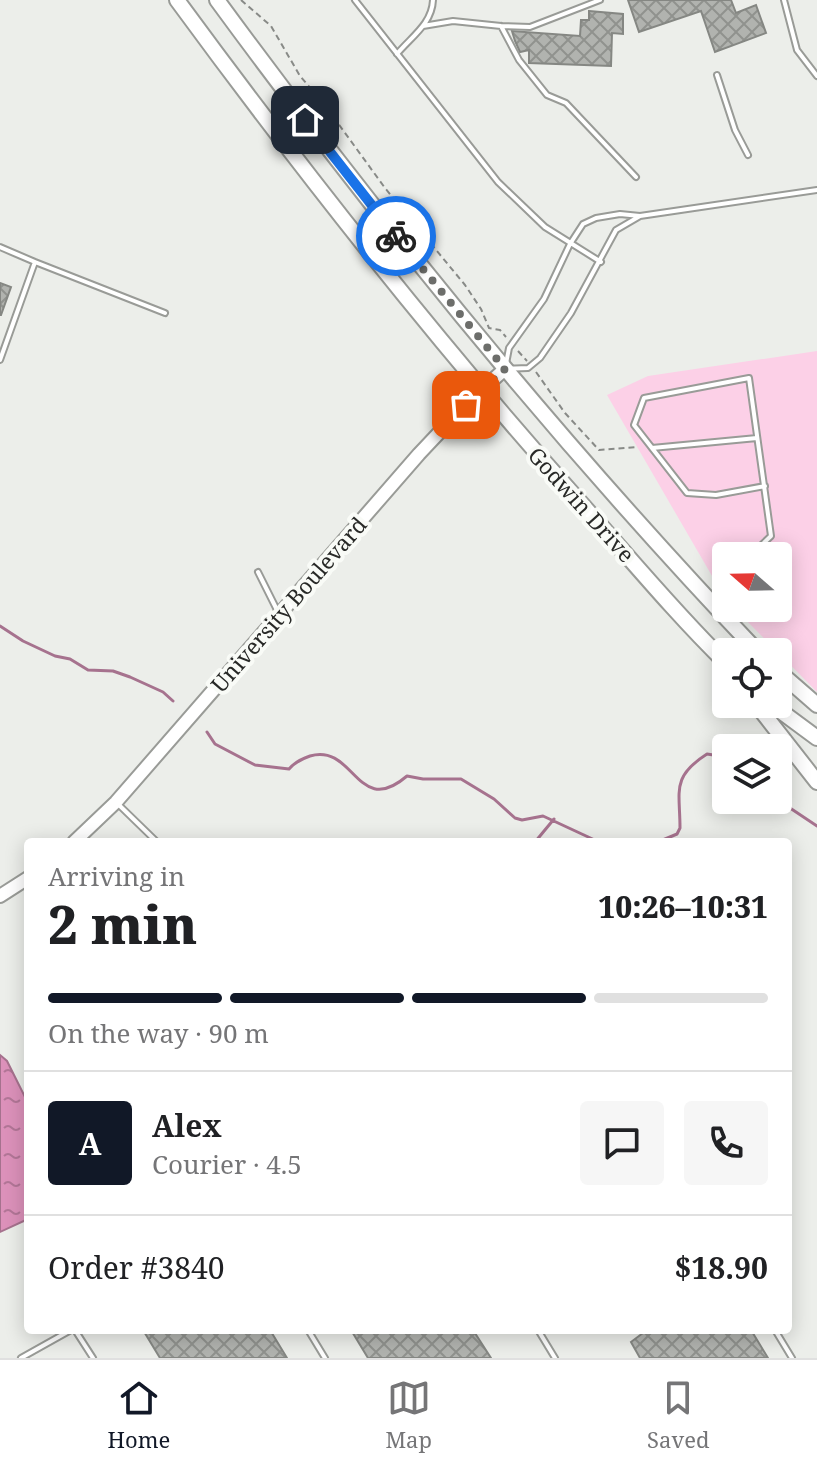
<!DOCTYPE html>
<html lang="en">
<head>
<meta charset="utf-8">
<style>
  :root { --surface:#fff; --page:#f6f6f6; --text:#202124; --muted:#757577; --line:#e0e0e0; --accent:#111827 }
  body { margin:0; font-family:"Noto Serif",serif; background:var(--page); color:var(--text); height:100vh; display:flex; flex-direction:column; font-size:30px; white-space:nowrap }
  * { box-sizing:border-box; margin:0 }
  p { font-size:26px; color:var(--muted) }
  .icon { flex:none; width:44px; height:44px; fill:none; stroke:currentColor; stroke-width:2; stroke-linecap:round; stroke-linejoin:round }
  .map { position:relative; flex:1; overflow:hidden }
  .panel { position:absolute; left:24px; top:838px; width:768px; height:496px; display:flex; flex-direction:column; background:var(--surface); border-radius:8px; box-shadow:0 4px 20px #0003 }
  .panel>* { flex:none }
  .needle { width:52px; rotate:290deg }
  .fabs { position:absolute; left:712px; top:542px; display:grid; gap:16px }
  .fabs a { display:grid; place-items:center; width:80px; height:80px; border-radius:8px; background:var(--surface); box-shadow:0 4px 20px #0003; font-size:40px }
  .pin { position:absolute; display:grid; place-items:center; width:68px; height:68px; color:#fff; margin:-34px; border-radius:16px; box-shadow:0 4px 12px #0006 }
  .courier { position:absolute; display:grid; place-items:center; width:80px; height:80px; margin:-40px; border:6px solid #1a73e8; border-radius:50%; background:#fff; color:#222; box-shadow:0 2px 10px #0007 }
  .headline em { font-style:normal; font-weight:800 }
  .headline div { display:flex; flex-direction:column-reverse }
  .headline { display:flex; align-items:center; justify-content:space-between; height:136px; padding:0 24px }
  h1 { font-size:52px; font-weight:800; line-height:60px }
  .bar { display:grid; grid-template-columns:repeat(4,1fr); gap:12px 8px; align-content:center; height:96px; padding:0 24px }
  .bar i { height:10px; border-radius:6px; background:var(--line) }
  .bar .active { background:var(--accent) }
  .bar p { grid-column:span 4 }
  .line { display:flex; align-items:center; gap:20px; padding:0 24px; border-top:2px solid var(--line) }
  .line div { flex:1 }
  .round { display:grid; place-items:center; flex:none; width:84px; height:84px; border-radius:8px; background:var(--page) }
  .tab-bar { display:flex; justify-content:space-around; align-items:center; height:112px; border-top:2px solid var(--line); background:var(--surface); font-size:22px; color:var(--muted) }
  .tab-bar a { display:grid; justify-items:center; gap:4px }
  .tab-bar .active { color:var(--accent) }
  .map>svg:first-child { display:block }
  .green { fill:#fcd0e7 }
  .water { fill:url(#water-ripples); stroke:#a6728e; stroke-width:2 }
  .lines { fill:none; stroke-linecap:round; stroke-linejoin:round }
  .stream { stroke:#a6728e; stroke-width:3 }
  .building { fill:url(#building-cross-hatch); stroke:#858783; stroke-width:2 }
  .service-casing { stroke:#999b97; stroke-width:8 }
  .secondary-casing { stroke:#999b97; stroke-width:16 }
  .primary-casing { stroke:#999b97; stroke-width:18 }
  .trunk-casing { stroke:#999b97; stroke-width:18 }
  .path { stroke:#888a87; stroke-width:2; stroke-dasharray:6 4; stroke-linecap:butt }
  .service { stroke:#fff; stroke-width:4 }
  .secondary { stroke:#fff; stroke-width:12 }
  .primary { stroke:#fff; stroke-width:14 }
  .trunk { stroke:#fff; stroke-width:14 }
  .done { stroke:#6d6e6b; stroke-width:8; stroke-dasharray:0 14.4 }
  .route { stroke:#1a73e8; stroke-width:10 }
  .labels { text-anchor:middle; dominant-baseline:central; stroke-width:8; stroke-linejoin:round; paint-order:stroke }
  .street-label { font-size:22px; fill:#282927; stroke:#f9fbf7 }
</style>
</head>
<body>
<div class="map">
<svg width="817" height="1358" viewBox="0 0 817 1358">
  <defs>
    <pattern id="water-ripples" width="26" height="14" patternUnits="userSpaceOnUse" patternTransform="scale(2)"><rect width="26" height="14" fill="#dc91ba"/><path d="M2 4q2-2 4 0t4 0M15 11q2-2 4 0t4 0" fill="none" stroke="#b27697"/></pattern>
    <pattern id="building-cross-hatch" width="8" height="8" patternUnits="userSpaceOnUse" patternTransform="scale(2)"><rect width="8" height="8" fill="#b1b3af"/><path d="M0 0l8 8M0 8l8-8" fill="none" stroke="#90928e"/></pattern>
  </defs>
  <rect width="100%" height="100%" fill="#eceeea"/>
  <!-- green -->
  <path class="green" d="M 817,351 L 817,692 L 734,608 L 778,608 L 778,556 L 726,556 L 726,600 L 607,395 L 648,376 Z"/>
  <!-- water -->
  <path class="water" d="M 0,1055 L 7,1061 L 28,1103 L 28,1219 L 0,1232 Z"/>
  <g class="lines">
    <!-- stream -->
    <path class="stream" d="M 0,626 L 23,641 L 55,656 L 70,659 L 88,670 L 113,671 L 130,677 L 163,692 L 173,701
      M 207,732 L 215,744 L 255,765 L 289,769 C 295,762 301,759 310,756 C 355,743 357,819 407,776 L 423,779 L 461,779 L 494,799 L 515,818 L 522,820 L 543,816 L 599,842
      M 778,800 L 817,826
      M 535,842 L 554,819
      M 658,842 L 677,834 L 680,828 C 680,791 671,777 707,754 L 726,757"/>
  </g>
  <!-- building -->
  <path class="building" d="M 628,0 L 731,0 L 736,13 L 756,5 L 766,33 L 715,52 L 701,11 L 639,32 Z
    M 589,11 L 623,14 L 623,34 L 612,33 L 611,66 L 529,63 L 529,50 L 520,52 L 515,41 L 512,31 L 580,36 L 581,20 L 589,20 Z
    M 0,283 L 11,287 L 1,315 L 0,315 Z
    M 143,1330 L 270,1330 L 287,1358 L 160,1358 Z
    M 351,1330 L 473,1330 L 491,1358 L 368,1358 Z
    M 647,1330 L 751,1330 L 768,1358 L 640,1358 L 631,1342 Z"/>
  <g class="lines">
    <defs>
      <path id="service" d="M 355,0 L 498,182 L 545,227 L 601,262
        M 784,0 L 797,50 L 817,76
        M 423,26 L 453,21 L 501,26 L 530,27 L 600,0
        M 501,26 L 519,60 L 547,95 L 566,103 L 636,177
        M 397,54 C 411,37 432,24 433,0
        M 717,75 L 735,130 L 748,155
        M 620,214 L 640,216 L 616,230 L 571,313 L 540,358 L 528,368 L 505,369 L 509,348 L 544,299 L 570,244 L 583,224 L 596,218 Z
        M 640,216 L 817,190
        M 0,247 L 35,262 L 0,360
        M 35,262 L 165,313
        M 652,448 L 757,438
        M 750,556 L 771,536 L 749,378 L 644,398 L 634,425 L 687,493 L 716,495 L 765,486
        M 258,572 L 278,612
        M 119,805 L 157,842
        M 75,1330 L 93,1358
        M 308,1330 L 325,1358
        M 538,1330 L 555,1358
        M 775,1330 L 792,1358
        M 21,1358 L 71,1330"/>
      <path id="secondary" d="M 74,842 L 116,802 L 419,454 L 468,402 L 505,369
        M 0,896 L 28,878"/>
      <path id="primary" d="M 177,0 C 306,176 441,347 587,510 C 633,562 677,615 726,663
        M 217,0 C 384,228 563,447 758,652
        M 778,671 L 817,705
        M 771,704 L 817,738"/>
      <path id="trunk" d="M 719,656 L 726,665
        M 756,704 L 817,782"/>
    </defs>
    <!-- service casing -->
    <use href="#service" class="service-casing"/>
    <!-- secondary casing -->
    <use href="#secondary" class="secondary-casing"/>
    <!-- primary casing -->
    <use href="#primary" class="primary-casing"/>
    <!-- trunk casing -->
    <use href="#trunk" class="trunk-casing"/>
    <!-- path -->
    <path class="path" d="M 241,0 L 271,26 L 300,76 L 324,104 L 385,188 L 465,285 L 481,309 L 489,328 L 500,330 L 506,337
      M 518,351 L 527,361
      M 536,372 L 565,413 L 599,450 L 637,447"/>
    <!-- service -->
    <use href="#service" class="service"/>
    <!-- secondary -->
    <use href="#secondary" class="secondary"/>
    <!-- primary -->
    <use href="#primary" class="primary"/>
    <!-- trunk -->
    <use href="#trunk" class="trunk"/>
  </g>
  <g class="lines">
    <!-- done -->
    <path class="done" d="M 396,236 L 505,369 L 466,405"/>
    <!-- route -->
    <path class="route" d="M 305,120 L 396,236"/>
  </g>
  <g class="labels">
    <!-- street labels -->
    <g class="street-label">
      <text transform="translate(582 504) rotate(48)">Godwin Drive</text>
      <text transform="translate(288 604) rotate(-49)">University Boulevard</text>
    </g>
  </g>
</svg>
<div class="fabs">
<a><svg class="needle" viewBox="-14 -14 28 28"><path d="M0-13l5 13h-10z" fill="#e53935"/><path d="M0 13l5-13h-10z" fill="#757577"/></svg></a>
<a><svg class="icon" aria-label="locate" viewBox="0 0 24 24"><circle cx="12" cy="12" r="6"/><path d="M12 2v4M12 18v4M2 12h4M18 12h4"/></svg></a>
<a><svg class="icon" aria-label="layers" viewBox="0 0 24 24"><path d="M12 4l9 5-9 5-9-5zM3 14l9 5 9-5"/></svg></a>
</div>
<div class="pin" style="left:466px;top:405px;background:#ea580c"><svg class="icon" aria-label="bag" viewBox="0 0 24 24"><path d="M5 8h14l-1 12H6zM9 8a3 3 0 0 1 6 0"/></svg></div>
<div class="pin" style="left:305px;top:120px;background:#1f2937"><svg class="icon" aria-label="home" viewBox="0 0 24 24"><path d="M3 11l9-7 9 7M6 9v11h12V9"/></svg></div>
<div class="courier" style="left:396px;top:236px"><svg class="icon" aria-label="bike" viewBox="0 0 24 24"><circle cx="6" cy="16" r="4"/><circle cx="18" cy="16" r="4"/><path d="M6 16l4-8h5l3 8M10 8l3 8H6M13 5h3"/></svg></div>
<section class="panel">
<div class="headline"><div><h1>2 min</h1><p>Arriving in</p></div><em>10:26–10:31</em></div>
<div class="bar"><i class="active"></i><i class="active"></i><i class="active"></i><i></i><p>On the way · 90 m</p></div>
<div class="line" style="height:144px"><b class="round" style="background:var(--accent);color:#fff">A</b><div><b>Alex</b><p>Courier · 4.5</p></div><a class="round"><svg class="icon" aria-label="chat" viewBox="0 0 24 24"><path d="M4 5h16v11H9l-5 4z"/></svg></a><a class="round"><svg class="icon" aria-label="phone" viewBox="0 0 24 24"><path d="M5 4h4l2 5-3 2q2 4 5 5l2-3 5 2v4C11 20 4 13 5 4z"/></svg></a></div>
<div class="line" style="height:104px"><div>Order #3840</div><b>$18.90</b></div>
</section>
</div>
<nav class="tab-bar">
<a class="active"><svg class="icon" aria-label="home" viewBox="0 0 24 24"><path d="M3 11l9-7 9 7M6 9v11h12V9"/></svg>Home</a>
<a><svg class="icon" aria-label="map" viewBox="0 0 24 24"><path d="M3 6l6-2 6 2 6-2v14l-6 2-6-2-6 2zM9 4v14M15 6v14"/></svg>Map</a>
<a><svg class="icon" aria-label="saved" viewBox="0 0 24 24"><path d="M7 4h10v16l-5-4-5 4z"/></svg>Saved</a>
</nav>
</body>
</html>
